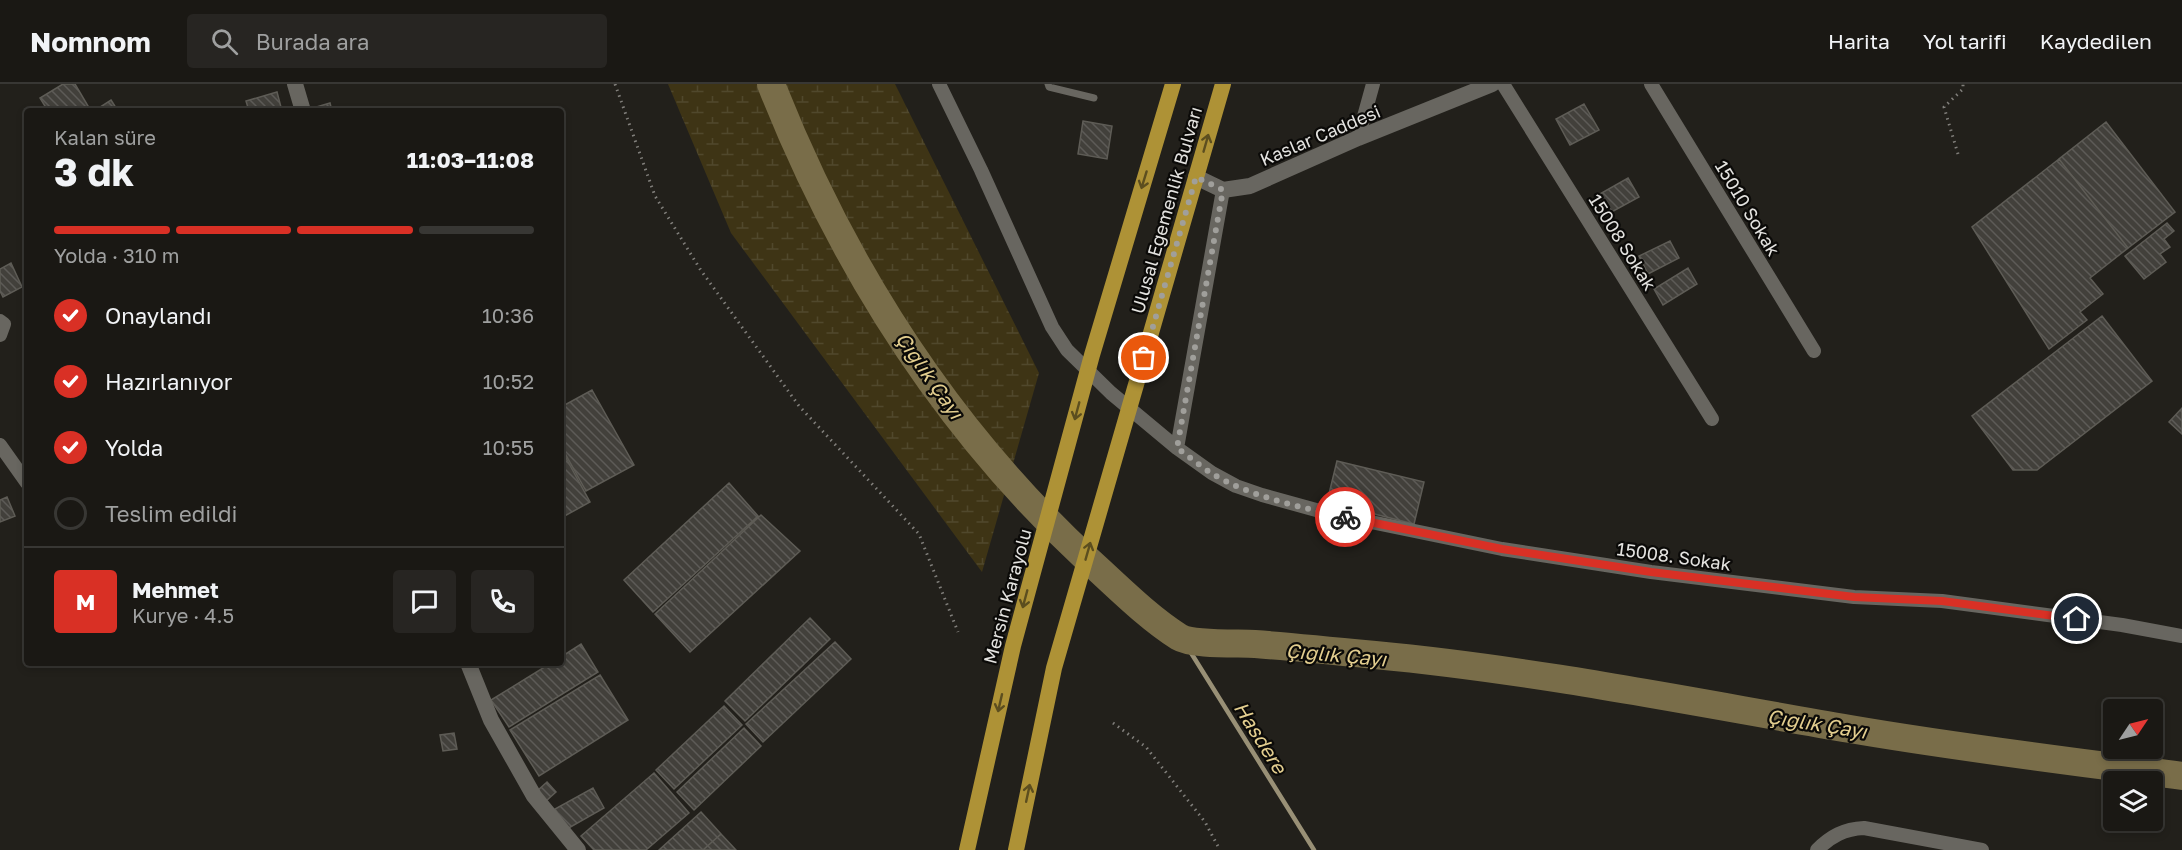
<!DOCTYPE html>
<html lang="tr">
<head>
<meta charset="utf-8">
<style>
  :root { --surface:#1a1814; --page:#272522; --text:#f1f3f6; --muted:#9fa0a0; --line:#383734; --accent:#d93025 }
  body { margin:0; font-family:"Golos Text",sans-serif; background:var(--page); color:var(--text); height:100vh; display:flex; flex-direction:column; font-size:22px; white-space:nowrap }
  * { box-sizing:border-box; margin:0 }
  p { font-size:20px; color:var(--muted) }
  .icon { flex:none; width:33px; height:33px; fill:none; stroke:currentColor; stroke-width:2; stroke-linecap:round; stroke-linejoin:round }
  .map { position:relative; flex:1; overflow:hidden }
  .side { position:absolute; left:24px; top:24px; width:540px; height:558px; display:flex; flex-direction:column; background:var(--surface); border-radius:6px; box-shadow:0 3px 9px #0003,0 0 0 2px var(--line) }
  .side>* { flex:none }
  .needle { width:39px; rotate:55deg }
  .fabs { position:absolute; left:2103px; top:615px; display:grid; gap:12px }
  .fabs a { display:grid; place-items:center; width:60px; height:60px; border-radius:6px; background:var(--surface); box-shadow:0 3px 9px #0003,0 0 0 2px var(--line); font-size:30px }
  .pin { position:absolute; display:grid; place-items:center; width:51px; height:51px; color:#fff; margin:-26px; border:3px solid #fff; border-radius:50%; box-shadow:0 2px 6px #0007 }
  .courier { position:absolute; display:grid; place-items:center; width:60px; height:60px; margin:-30px; border:4px solid #d93025; border-radius:50%; background:#fff; color:#222; box-shadow:0 2px 8px #0007 }
  .head em { font-style:normal; font-weight:700 }
  .head div { display:flex; flex-direction:column-reverse }
  .head { display:flex; align-items:center; justify-content:space-between; height:102px; padding:0 30px }
  h1 { font-size:39px; font-weight:700; line-height:45px }
  .bar { display:grid; grid-template-columns:repeat(4,1fr); gap:9px 6px; align-content:center; height:72px; padding:0 30px }
  .bar i { height:8px; border-radius:4px; background:var(--line) }
  .bar .selected { background:var(--accent) }
  .bar p { grid-column:span 4 }
  .line { display:flex; align-items:center; gap:15px; padding:0 30px; border-top:2px solid var(--line) }
  .line div { flex:1 }
  .round { display:grid; place-items:center; flex:none; width:63px; height:63px; border-radius:6px; background:var(--page) }
  ol { padding:0 30px; list-style:none }
  li { display:flex; align-items:center; gap:18px; height:66px }
  li p { margin-inline-start:auto }
  li .icon { padding:6px; border-radius:50%; background:var(--accent); color:#fff; stroke-width:4 }
  li:last-child { color:var(--muted) }
  li i { width:33px; height:33px; border:3px solid var(--line); border-radius:50% }
  header { display:flex; align-items:center; gap:36px; box-sizing:border-box; height:84px; padding:0 30px; background:var(--surface); border-bottom:2px solid var(--line) }
  header strong { font-size:28px }
  nav { display:flex; gap:33px; margin-inline-start:auto; font-size:21px }
  .search { width:420px; height:54px; background:var(--page); display:flex; align-items:center; gap:15px; box-sizing:border-box; padding:0 21px; border-radius:6px; color:var(--muted); font-size:22px }
  .map>svg:first-child { display:block }
  .wetland { fill:url(#wetland-marsh) }
  .lines { fill:none; stroke-linecap:round; stroke-linejoin:round }
  .stream { stroke:#999076; stroke-width:4.5 }
  .river { stroke:#796d49; stroke-width:28 }
  .building { fill:url(#building-back-hatch); stroke:#5e5c56; stroke-width:1.5 }
  .path { stroke:#817f7b; stroke-width:3; stroke-dasharray:1.5 4.5; stroke-linecap:butt }
  .service { stroke:#686660; stroke-width:7 }
  .minor { stroke:#686660; stroke-width:14 }
  .tertiary { stroke:#686660; stroke-width:16 }
  .trunk { stroke:#ae9236; stroke-width:16 }
  .oneway { stroke:#5c4e1f }
  .done { stroke:#a09f9b; stroke-width:6; stroke-dasharray:0 10.8 }
  .route { stroke:#d93025; stroke-width:8 }
  .labels { text-anchor:middle; dominant-baseline:central; stroke-width:4.5; stroke-linejoin:round; paint-order:stroke }
  .street-label { font-size:18px; fill:#e4e3e0; stroke:#0b0a08 }
  .water-label { font-size:20px; font-style:italic; fill:#e3ce8f; stroke:#0b0a08 }
</style>
</head>
<body>
<header>
<strong>Nomnom</strong>
<div class="search"><svg class="icon" aria-label="search" viewBox="0 0 24 24"><circle cx="10" cy="10" r="6"/><path d="M15 15l6 6"/></svg>Burada ara</div>
<nav><a>Harita</a><a>Yol tarifi</a><a>Kaydedilen</a></nav>
</header>
<div class="map">
<svg width="2182" height="766" viewBox="0 0 2182 766">
  <defs>
    <pattern id="wetland-marsh" width="20" height="14" patternUnits="userSpaceOnUse" patternTransform="scale(1.5)"><rect width="20" height="14" fill="#3e3415"/><path d="M1 5h8M5 5V1M11 12h8M15 12V8" fill="none" stroke="#50482c"/></pattern>
    <pattern id="building-back-hatch" width="6" height="6" patternUnits="userSpaceOnUse" patternTransform="scale(1.5)"><rect width="6" height="6" fill="#42403b"/><path d="M-1 5l2 2M0 0l6 6M5-1l2 2" fill="none" stroke="#5d5b57"/></pattern>
  </defs>
  <rect width="100%" height="100%" fill="#22201b"/>
  <!-- wetland -->
  <path class="wetland" d="M 668,0 L 895,0 L 1039,289 L 982,488 L 731,149 Z"/>
  <g class="lines">
    <!-- stream -->
    <path class="stream" d="M 1183,556 L 1314,766"/>
    <!-- river -->
    <path class="river" d="M 771,0 C 842,180 945,343 1087,475 C 1116,501 1146,532 1179,553 C 1192,561 1237,559 1255,560 C 1295,563 1335,567 1375,571 C 1535,586 1692,618 1850,645 C 1960,664 2071,677 2182,692"/>
  </g>
  <!-- building -->
  <path class="building" d="M 63,0 L 75,0 L 91,27 L 48,27 L 40,14 Z
    M 277,8 L 282,27 L 249,27 L 246,17 Z
    M 111,16 L 118,27 L 94,27 Z
    M 330,19 L 332,27 L 314,27 L 313,24 Z
    M 1584,20 L 1599,46 L 1570,61 L 1556,35 Z
    M 1083,37 L 1112,42 L 1107,75 L 1078,70 Z
    M 2106,38 L 2175,128 L 2128,164 L 2059,75 Z
    M 2059,75 L 2128,164 L 2090,194 L 2103,210 L 2080,228 L 2087,236 L 2049,265 L 1972,143 Z
    M 1628,94 L 1639,113 L 1608,130 L 1598,111 Z
    M 2167,139 L 2174,147 L 2164,155 L 2170,163 L 2160,170 L 2166,178 L 2144,195 L 2125,172 Z
    M 1670,157 L 1679,174 L 1648,190 L 1639,172 Z
    M 11,179 L 22,203 L 3,213 L 0,207 L 0,185 Z
    M 1688,184 L 1697,200 L 1663,221 L 1654,205 Z
    M 2102,232 L 2152,297 L 2037,386 L 2013,386 L 1972,332 Z
    M 592,306 L 634,381 L 586,407 L 561,362 L 561,323 Z
    M 2182,324 L 2182,350 L 2169,338 Z
    M 561,365 L 590,418 L 561,434 Z
    M 1337,377 L 1424,398 L 1414,440 L 1327,418 Z
    M 729,399 L 758,432 L 653,528 L 624,496 Z
    M 7,413 L 15,432 L 0,438 L 0,416 Z
    M 761,431 L 800,467 L 690,568 L 655,530 Z
    M 810,534 L 830,555 L 745,637 L 725,617 Z
    M 835,558 L 851,575 L 763,658 L 746,640 Z
    M 581,560 L 598,588 L 509,643 L 491,616 L 551,579 L 561,579 L 561,573 Z
    M 600,591 L 628,636 L 539,692 L 510,646 Z
    M 724,622 L 742,641 L 674,705 L 656,686 Z
    M 744,644 L 761,662 L 694,726 L 677,708 Z
    M 454,649 L 457,665 L 443,667 L 440,651 Z
    M 654,689 L 689,729 L 646,766 L 594,766 L 581,752 Z
    M 547,698 L 556,708 L 546,717 L 537,707 Z
    M 593,704 L 604,724 L 567,745 L 555,725 Z
    M 701,728 L 721,750 L 703,766 L 659,766 Z
    M 721,750 L 736,766 L 703,766 Z"/>
  <g class="lines">
    <!-- path -->
    <path class="path" d="M 615,0 L 655,112 L 700,185 L 799,322 L 919,450 L 958,548
      M 1958,70 L 1944,23 L 1963,5 L 1963,0
      M 1113,639 L 1146,663 L 1205,738 L 1220,766"/>
    <!-- service -->
    <path class="service" d="M 1048,0 L 1049,3 L 1094,14"/>
    <!-- minor -->
    <path class="minor" d="M 939,0 L 981,86 L 1052,243 L 1067,266 L 1111,309 L 1177,364 L 1212,389 L 1236,402 L 1262,411 L 1327,429 L 1502,465 L 1651,488 L 1854,513 L 1942,517 L 2122,541 L 2182,552
      M 1503,0 L 1712,335
      M 1651,0 L 1814,267
      M 1358,54 L 1373,0
      M 0,237 L 4,240 L 0,251
      M 0,361 L 27,399
      M 1177,364 L 1223,106
      M 1817,766 C 1831,752 1844,745 1864,744 L 1982,766"/>
    <!-- tertiary -->
    <path class="tertiary" d="M 295,0 L 303,27
      M 1196,93 L 1223,106 L 1250,102 L 1358,54 L 1492,0
      M 468,579 L 491,636 L 534,712 L 578,766"/>
    <!-- trunk -->
    <path class="trunk" d="M 967,766 L 1013,562 L 1092,271 L 1173,0
      M 1016,766 L 1054,584 L 1223,0"/>
  </g>
  <!-- one-way arrows -->
  <defs><path id="oneway-shaft" d="M-6 0H5M1.5-3L5.5 0L1.5 3" fill="none" stroke-width="1.6" stroke-linecap="round" stroke-linejoin="round" transform="scale(1.5)"/></defs>
  <g class="oneway">
    <use href="#oneway-shaft" transform="translate(1206 59) rotate(-74)"/>
    <use href="#oneway-shaft" transform="translate(1144 96) rotate(107)"/>
    <use href="#oneway-shaft" transform="translate(1077 327) rotate(105)"/>
    <use href="#oneway-shaft" transform="translate(1088 467) rotate(-74)"/>
    <use href="#oneway-shaft" transform="translate(1025 515) rotate(105)"/>
    <use href="#oneway-shaft" transform="translate(1000 619) rotate(103)"/>
    <use href="#oneway-shaft" transform="translate(1028 709) rotate(-78)"/>
  </g>
  <g class="lines">
    <!-- done -->
    <path class="done" d="M 1144,274 L 1196,93 L 1223,106 L 1177,364 C 1188,372 1199,381 1211,389 C 1248,412 1302,424 1345,433"/>
    <!-- route -->
    <path class="route" d="M 1345,433 L 1502,465 L 1651,488 L 1854,513 L 1942,517 L 2077,535"/>
  </g>
  <g class="labels">
    <!-- street labels -->
    <g class="street-label">
      <text transform="translate(1320 51) rotate(-23)">Kaslar Caddesi</text>
      <text transform="translate(1748 124) rotate(59)">15010 Sokak</text>
      <text transform="translate(1166 126) rotate(-74)">Ulusal Egemenlik Bulvarı</text>
      <text transform="translate(1623 158) rotate(58)">15008 Sokak</text>
      <text transform="translate(1674 472) rotate(8)">15008. Sokak</text>
      <text transform="translate(1007 512) rotate(-75)">Mersin Karayolu</text>
    </g>
    <!-- water labels -->
    <g class="water-label">
      <text transform="translate(930 291) rotate(55)">Çığlık Çayı</text>
      <text transform="translate(1336 570) rotate(5)">Çığlık Çayı</text>
      <text transform="translate(1817 639) rotate(9)">Çığlık Çayı</text>
      <text transform="translate(1261 653) rotate(58)">Hasdere</text>
    </g>
  </g>
</svg>
<div class="fabs">
<a><svg class="needle" viewBox="-14 -14 28 28"><path d="M0-13l5 13h-10z" fill="#e53935"/><path d="M0 13l5-13h-10z" fill="#9fa0a0"/></svg></a>
<a><svg class="icon" aria-label="layers" viewBox="0 0 24 24"><path d="M12 4l9 5-9 5-9-5zM3 14l9 5 9-5"/></svg></a>
</div>
<div class="pin" style="left:1144px;top:274px;background:#ea580c"><svg class="icon" aria-label="bag" viewBox="0 0 24 24"><path d="M5 8h14l-1 12H6zM9 8a3 3 0 0 1 6 0"/></svg></div>
<div class="pin" style="left:2077px;top:535px;background:#1f2937"><svg class="icon" aria-label="home" viewBox="0 0 24 24"><path d="M3 11l9-7 9 7M6 9v11h12V9"/></svg></div>
<div class="courier" style="left:1345px;top:433px"><svg class="icon" aria-label="bike" viewBox="0 0 24 24"><circle cx="6" cy="16" r="4"/><circle cx="18" cy="16" r="4"/><path d="M6 16l4-8h5l3 8M10 8l3 8H6M13 5h3"/></svg></div>
<section class="side">
<div class="head"><div><h1>3 dk</h1><p>Kalan süre</p></div><em>11:03–11:08</em></div>
<div class="bar"><i class="selected"></i><i class="selected"></i><i class="selected"></i><i></i><p>Yolda · 310 m</p></div>
<ol>
<li><svg class="icon" aria-label="check" viewBox="0 0 24 24"><path d="M5 12l5 5 9-10"/></svg>Onaylandı<p>10:36</p></li>
<li><svg class="icon" aria-label="check" viewBox="0 0 24 24"><path d="M5 12l5 5 9-10"/></svg>Hazırlanıyor<p>10:52</p></li>
<li><svg class="icon" aria-label="check" viewBox="0 0 24 24"><path d="M5 12l5 5 9-10"/></svg>Yolda<p>10:55</p></li>
<li><i></i>Teslim edildi</li>
</ol>
<div class="line" style="height:108px"><b class="round" style="background:var(--accent);color:#fff">M</b><div><b>Mehmet</b><p>Kurye · 4.5</p></div><a class="round"><svg class="icon" aria-label="chat" viewBox="0 0 24 24"><path d="M4 5h16v11H9l-5 4z"/></svg></a><a class="round"><svg class="icon" aria-label="phone" viewBox="0 0 24 24"><path d="M5 4h4l2 5-3 2q2 4 5 5l2-3 5 2v4C11 20 4 13 5 4z"/></svg></a></div>
</section>
</div>
</body>
</html>
